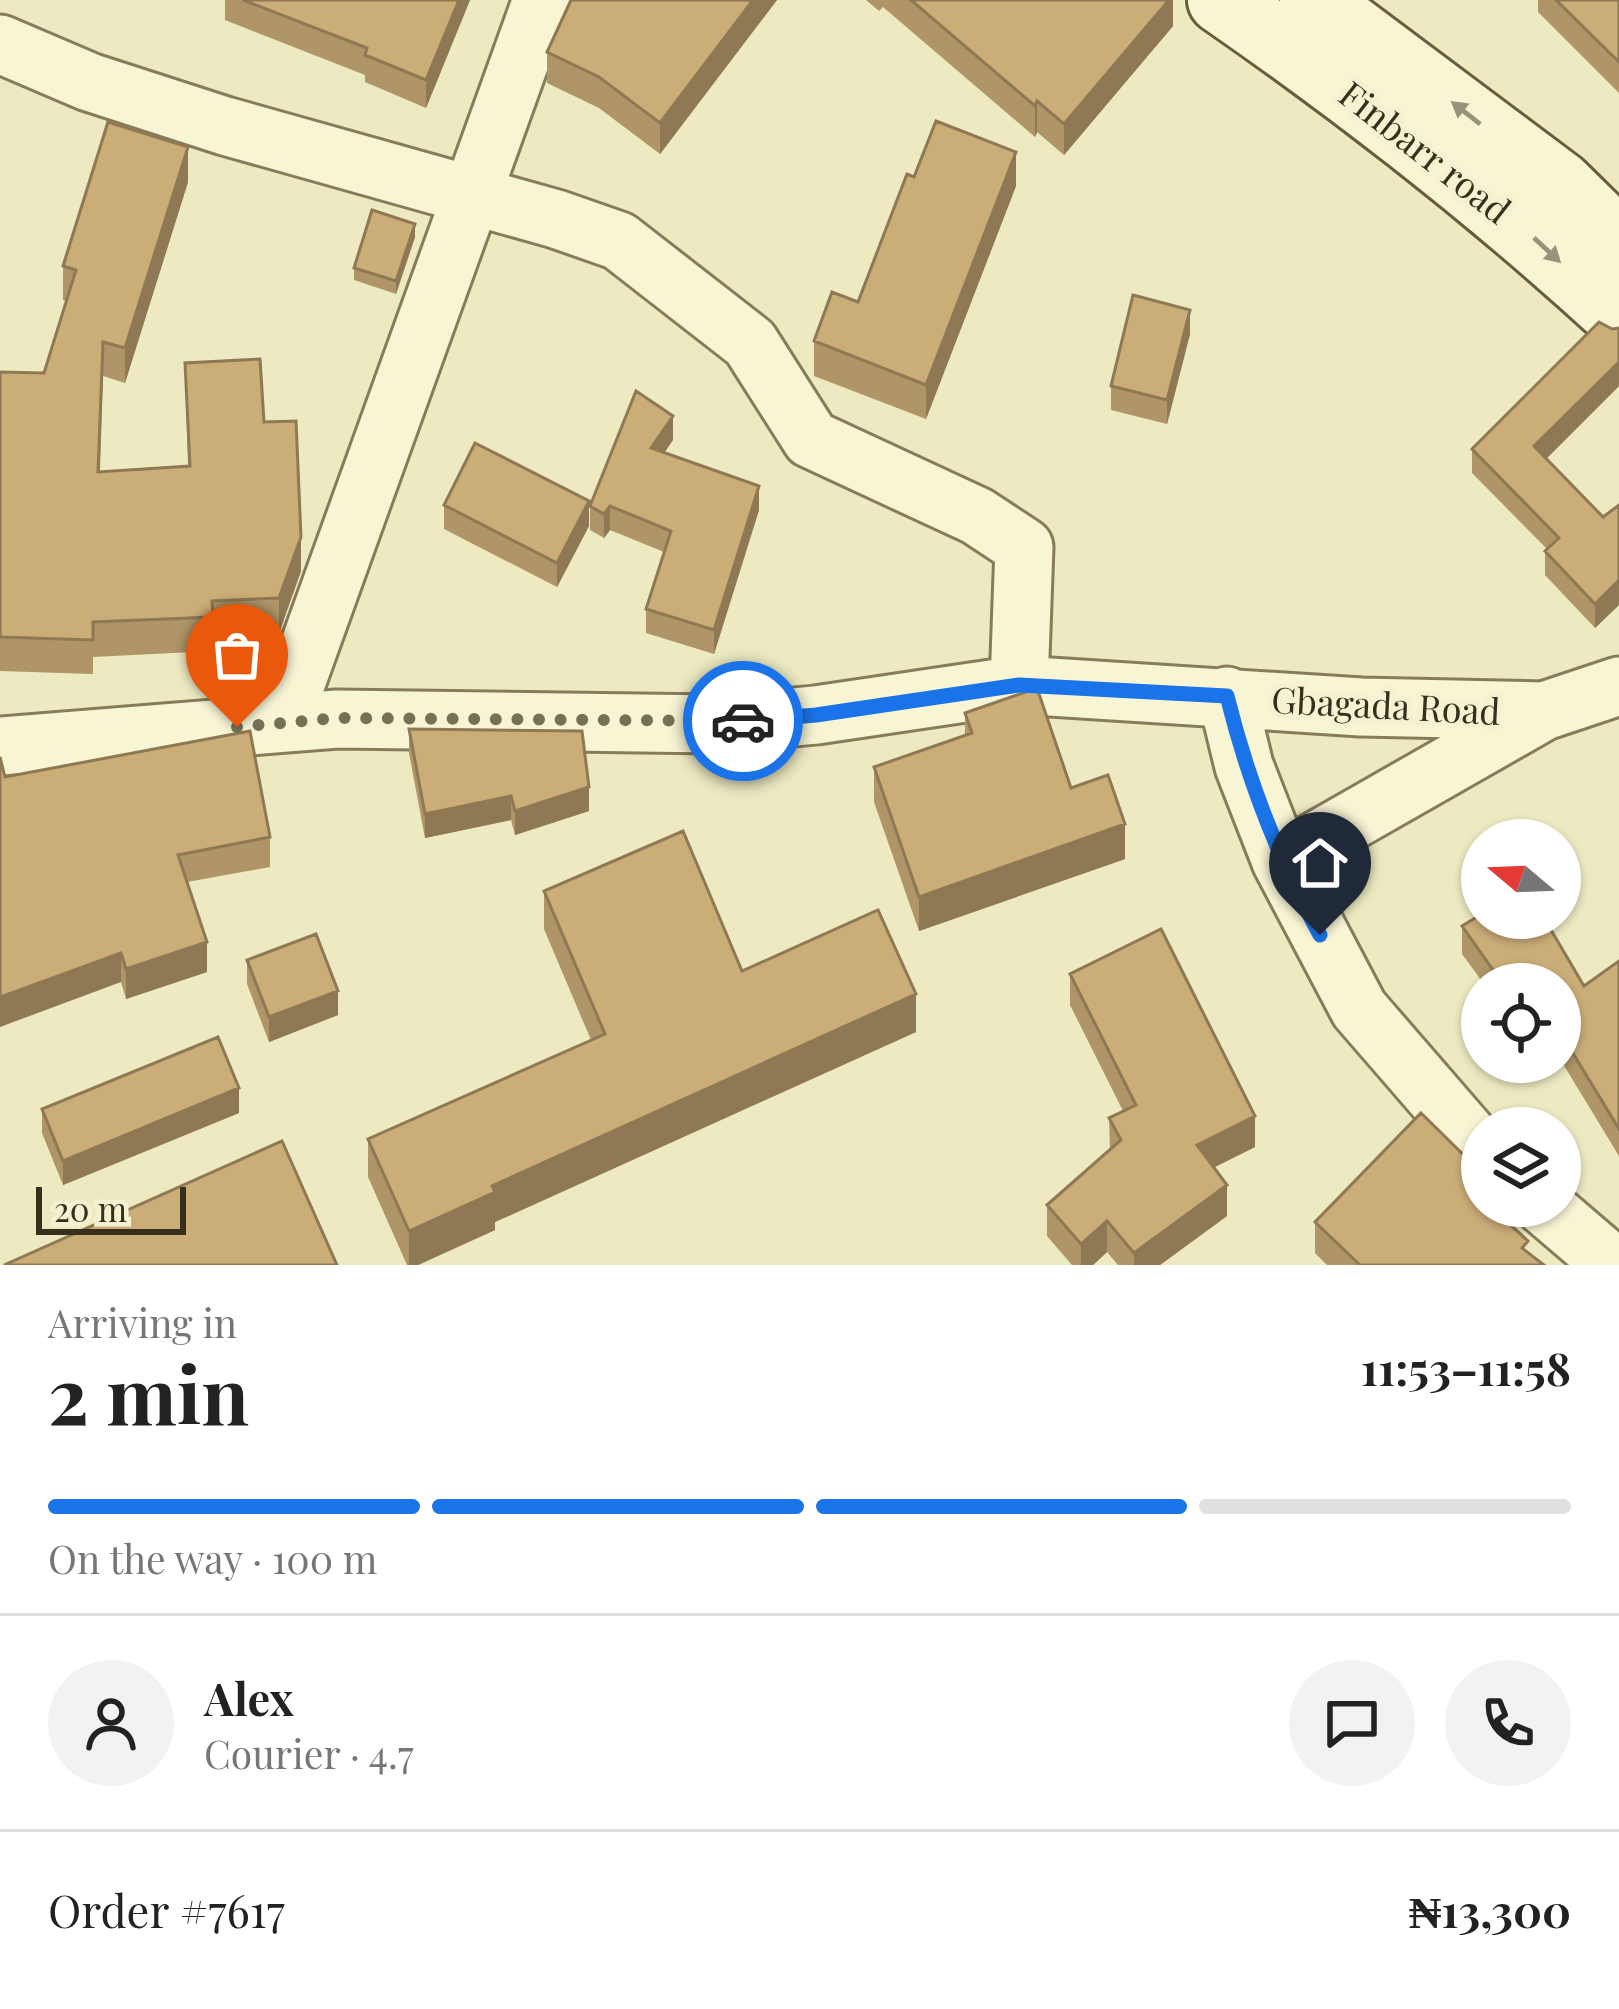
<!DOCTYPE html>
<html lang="en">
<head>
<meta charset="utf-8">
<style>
  :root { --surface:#fff; --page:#f2f2f2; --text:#222; --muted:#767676; --line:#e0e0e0; --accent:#1a73e8 }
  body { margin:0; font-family:"Playfair Display",serif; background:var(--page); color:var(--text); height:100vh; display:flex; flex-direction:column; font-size:45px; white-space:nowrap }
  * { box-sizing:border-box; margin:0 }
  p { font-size:39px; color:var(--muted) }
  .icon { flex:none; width:66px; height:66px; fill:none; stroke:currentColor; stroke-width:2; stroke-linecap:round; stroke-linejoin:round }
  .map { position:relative; height:1265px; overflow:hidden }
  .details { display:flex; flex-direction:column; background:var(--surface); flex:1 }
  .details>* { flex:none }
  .needle { width:78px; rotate:289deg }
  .controls { position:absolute; left:1461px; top:819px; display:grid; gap:24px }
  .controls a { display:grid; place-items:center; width:120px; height:120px; border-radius:50%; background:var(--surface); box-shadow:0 3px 9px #0004; font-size:60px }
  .scale { position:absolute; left:36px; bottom:30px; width:150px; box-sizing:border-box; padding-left:12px; border:6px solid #372f1e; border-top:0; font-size:33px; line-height:42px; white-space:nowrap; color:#372f1e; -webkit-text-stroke:9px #f5f2d2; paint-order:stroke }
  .pin { position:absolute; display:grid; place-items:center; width:102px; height:102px; color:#fff; margin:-123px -51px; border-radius:50% 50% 50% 0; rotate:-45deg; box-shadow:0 0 12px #0007 }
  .pin .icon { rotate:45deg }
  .courier { position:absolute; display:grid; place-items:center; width:120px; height:120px; margin:-60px; border:9px solid #1a73e8; border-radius:50%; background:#fff; color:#222; box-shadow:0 3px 15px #0007 }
  .summary em { font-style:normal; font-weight:700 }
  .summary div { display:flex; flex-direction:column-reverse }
  .summary { display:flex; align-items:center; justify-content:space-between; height:204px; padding:0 48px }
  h1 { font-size:78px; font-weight:700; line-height:90px }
  .bar { display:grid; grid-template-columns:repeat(4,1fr); gap:18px 12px; align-content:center; height:144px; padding:0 48px }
  .bar i { height:15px; border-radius:9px; background:var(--line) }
  .bar .active { background:var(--accent) }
  .bar p { grid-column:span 4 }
  .line { display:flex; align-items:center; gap:30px; padding:0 48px; border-top:3px solid var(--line) }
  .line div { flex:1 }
  .round { display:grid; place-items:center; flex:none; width:126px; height:126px; border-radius:63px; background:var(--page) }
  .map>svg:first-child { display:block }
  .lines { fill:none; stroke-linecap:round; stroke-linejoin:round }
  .street-casing { stroke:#877c5a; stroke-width:63 }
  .secondary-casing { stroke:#695c3d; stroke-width:72 }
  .street { stroke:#f8f5d5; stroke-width:57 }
  .secondary { stroke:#f8f5d5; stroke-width:66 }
  .wall { fill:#af9567 }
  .shaded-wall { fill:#8e7954 }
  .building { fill:#cbad78; stroke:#8e7954; stroke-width:3 }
  .oneway { fill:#98927a }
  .done { stroke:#777057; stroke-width:12; stroke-dasharray:0 21.6 }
  .route { stroke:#1a73e8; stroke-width:15 }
  .labels { text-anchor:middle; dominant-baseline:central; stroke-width:10; stroke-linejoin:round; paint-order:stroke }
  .street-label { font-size:36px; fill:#372f1e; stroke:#f5f2d2 }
</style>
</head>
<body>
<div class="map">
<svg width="1619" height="1265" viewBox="0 0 1619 1265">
  <rect width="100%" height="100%" fill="#edeac2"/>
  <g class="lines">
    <defs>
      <path id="street" d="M 0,44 L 89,82 L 225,126 L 556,219 L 619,241 L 750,343 L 811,439 L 977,516 L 1024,547 L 1019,685
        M 1227,696 L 1244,766 L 1281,861 L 1359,1009 L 1482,1151
        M 282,722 L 542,0
        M 0,746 L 337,719 L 717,724 L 816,715 L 1019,685 L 1361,707 L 1544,711 L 1619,686
        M 1281,861 L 1544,711
        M 1544,1206 L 1613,1265"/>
      <path id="secondary" d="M 1221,0 C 1361,97 1494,201 1619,316
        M 1313,0 L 1560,185 L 1619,243"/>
    </defs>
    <!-- street casing -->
    <use href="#street" class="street-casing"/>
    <!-- secondary casing -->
    <use href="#secondary" class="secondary-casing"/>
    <!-- street -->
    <use href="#street" class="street"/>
    <!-- secondary -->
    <use href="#secondary" class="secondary"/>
  </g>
  <!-- wall -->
  <path class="wall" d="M 225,0 L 470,0 L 426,108 L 365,82 L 365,75 L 225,20 Z
    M 571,0 L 777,0 L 660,154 L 599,108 L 547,83 L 547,52 Z
    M 866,0 L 1173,0 L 1173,26 L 1064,155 L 1037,132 L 1035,137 L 883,7 L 879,11 Z
    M 1538,0 L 1619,0 L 1619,93 L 1538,12 Z
    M 914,177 L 1016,186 L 926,419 L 814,376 L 814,341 L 858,302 Z
    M 188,182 L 125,383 L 103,376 L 100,472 L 188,466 L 185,363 L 264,422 L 301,571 L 279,633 L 213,636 L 213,651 L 93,657 L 93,674 L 0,671 L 0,372 L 44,373 L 66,301 L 63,300 L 63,266 Z
    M 415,237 L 396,294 L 354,280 L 354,268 Z
    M 1619,328 L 1619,386 L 1546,459 L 1603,517 L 1619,505 L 1619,605 L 1595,628 L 1545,575 L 1545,551 L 1547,549 L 1472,473 L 1472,449 L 1612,329 Z
    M 1190,334 L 1167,424 L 1111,410 L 1111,386 Z
    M 673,440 L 664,453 L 759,510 L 714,654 L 646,633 L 646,609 L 664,552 L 610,530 L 604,538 L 590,530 L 590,506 Z
    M 444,505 L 589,526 L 557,587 L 444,529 Z
    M 965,713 L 1071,788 L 1125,859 L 919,931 L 874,802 L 874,767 L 965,736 Z
    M 409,729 L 589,811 L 515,835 L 511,820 L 425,838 L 409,753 Z
    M 5,777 L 270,837 L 270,867 L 187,882 L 207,972 L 126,999 L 121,982 Z
    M 544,891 L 742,971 L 916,1032 L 495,1222 L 495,1230 L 418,1265 L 407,1265 L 368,1177 L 368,1139 L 591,1040 L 544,929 Z
    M 1462,926 L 1584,986 L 1619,961 L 1619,1156 L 1560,1059 L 1560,984 L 1484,984 L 1462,954 Z
    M 247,960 L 338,1015 L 269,1042 L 247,984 Z
    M 1070,974 L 1255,1147 L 1214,1167 L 1227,1216 L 1160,1265 L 1118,1265 L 1107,1252 L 1093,1265 L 1072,1265 L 1047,1236 L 1047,1205 L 1110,1150 L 1109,1118 L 1123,1111 L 1070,1005 Z
    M 42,1109 L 239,1113 L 63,1185 L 42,1133 Z
    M 1482,1173 L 1482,1206 L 1528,1252 L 1544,1265 L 1327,1265 L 1315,1253 L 1315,1222 Z"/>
  <!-- shaded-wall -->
  <path class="shaded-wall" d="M 459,0 L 470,0 L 426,108 L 426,80 Z
    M 753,0 L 777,0 L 660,154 L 660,123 Z
    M 1169,0 L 1173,0 L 1173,26 L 1064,155 L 1064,124 Z
    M 1037,101 L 1037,132 L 1035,137 L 1035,106 Z
    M 188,147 L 188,182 L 125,383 L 125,348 Z
    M 1016,152 L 1016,186 L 926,419 L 926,385 Z
    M 415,224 L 415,237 L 396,294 L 396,281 Z
    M 1190,310 L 1190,334 L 1167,424 L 1167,400 Z
    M 1619,362 L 1619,386 L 1534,471 L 1534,446 Z
    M 673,416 L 673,440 L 651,472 L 651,448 Z
    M 759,486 L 759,510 L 714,654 L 714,630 Z
    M 589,501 L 589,526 L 557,587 L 557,563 Z
    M 610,506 L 610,530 L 604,538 L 604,514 Z
    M 301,537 L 301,571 L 279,633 L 279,598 Z
    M 1619,580 L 1619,605 L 1595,628 L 1595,604 Z
    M 589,787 L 589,811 L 515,835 L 515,811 Z
    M 511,796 L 511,820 L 425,838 L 425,814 Z
    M 1125,824 L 1125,859 L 919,931 L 919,897 Z
    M 207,942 L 207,972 L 126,999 L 126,969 Z
    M 121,953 L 121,982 L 0,1027 L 0,997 Z
    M 338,991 L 338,1015 L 269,1042 L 269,1017 Z
    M 916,994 L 916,1032 L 495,1222 L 495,1230 L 418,1265 L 409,1265 L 409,1231 L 492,1186 Z
    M 239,1088 L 239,1113 L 63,1185 L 63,1161 Z
    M 1255,1116 L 1255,1147 L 1197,1176 L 1197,1145 Z
    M 1482,1173 L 1482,1204 L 1469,1186 Z
    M 1227,1185 L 1227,1216 L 1160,1265 L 1134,1265 L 1134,1253 Z
    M 1107,1221 L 1107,1252 L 1093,1265 L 1081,1265 L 1081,1244 Z"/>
  <!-- building -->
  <path class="building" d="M 243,0 L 459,0 L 426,80 L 365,55 L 367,48 Z
    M 571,0 L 753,0 L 660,123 L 599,77 L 547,52 Z
    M 911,0 L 1169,0 L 1064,124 L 1037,101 L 1035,106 Z
    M 1556,0 L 1619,0 L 1619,62 Z
    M 936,121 L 1016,152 L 926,385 L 814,341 L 832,292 L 858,302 L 907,174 L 914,177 Z
    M 108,122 L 188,147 L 125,348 L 103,342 L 98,472 L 190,466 L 185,363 L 260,359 L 264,422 L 296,421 L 301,537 L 279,598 L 212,601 L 213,617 L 93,622 L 93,640 L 0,637 L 0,372 L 44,373 L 76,270 L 63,266 Z
    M 372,210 L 415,224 L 396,281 L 354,268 Z
    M 1133,295 L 1190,310 L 1167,400 L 1111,386 Z
    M 1599,322 L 1612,329 L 1619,328 L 1619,362 L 1534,446 L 1603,517 L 1619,505 L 1619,580 L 1595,604 L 1545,551 L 1559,538 L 1472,449 Z
    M 636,391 L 673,416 L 651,448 L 759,486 L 714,630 L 646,609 L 671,531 L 610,506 L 604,514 L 590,506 Z
    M 475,443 L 589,501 L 557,563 L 444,505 Z
    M 1037,688 L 1071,788 L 1108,775 L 1125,824 L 919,897 L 874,767 L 972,733 L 965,713 Z
    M 409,729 L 582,731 L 589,787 L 515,811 L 511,796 L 425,814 Z
    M 250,731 L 270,837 L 178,855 L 207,942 L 126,969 L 121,953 L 0,997 L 0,757 L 5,777 Z
    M 683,831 L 742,971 L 878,910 L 916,994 L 492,1186 L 495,1192 L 409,1231 L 368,1139 L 605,1034 L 544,891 Z
    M 1482,914 L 1482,918 L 1544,918 L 1584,986 L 1619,961 L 1619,1129 L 1560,1032 L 1560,984 L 1503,984 L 1462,926 Z
    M 1161,929 L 1255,1116 L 1197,1145 L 1227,1185 L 1134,1253 L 1107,1221 L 1081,1244 L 1047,1205 L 1121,1140 L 1109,1118 L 1136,1105 L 1070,974 Z
    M 316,934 L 338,991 L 269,1017 L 247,960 Z
    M 218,1037 L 239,1088 L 63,1161 L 42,1109 Z
    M 1421,1113 L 1482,1173 L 1469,1186 L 1482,1198 L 1482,1206 L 1490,1206 L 1528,1241 L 1522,1248 L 1544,1265 L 1360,1265 L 1315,1222 Z
    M 282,1141 L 337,1265 L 4,1265 Z"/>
  <!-- one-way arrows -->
  <defs><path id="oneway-solid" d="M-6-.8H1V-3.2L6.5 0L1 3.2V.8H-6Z" transform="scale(3)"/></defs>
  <g class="oneway">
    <use href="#oneway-solid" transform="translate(1466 113) rotate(-142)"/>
    <use href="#oneway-solid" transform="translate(1547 250) rotate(43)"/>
  </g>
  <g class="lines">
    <!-- done -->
    <path class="done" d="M 237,727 L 338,718 L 743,721"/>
    <!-- route -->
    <path class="route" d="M 743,721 L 816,715 L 1019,685 L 1227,696 C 1248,781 1278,858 1320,935"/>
  </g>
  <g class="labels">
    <!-- street labels -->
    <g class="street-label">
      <text transform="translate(1426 151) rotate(38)">Finbarr road</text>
      <text transform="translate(1386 704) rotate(3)">Gbagada Road</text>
    </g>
  </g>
</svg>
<div class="controls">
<a><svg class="needle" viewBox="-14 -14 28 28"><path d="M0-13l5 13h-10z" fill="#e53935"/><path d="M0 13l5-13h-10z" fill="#767676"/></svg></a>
<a><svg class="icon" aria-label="locate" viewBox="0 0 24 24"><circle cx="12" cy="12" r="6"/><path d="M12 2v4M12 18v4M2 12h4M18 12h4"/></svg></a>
<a><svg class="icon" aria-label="layers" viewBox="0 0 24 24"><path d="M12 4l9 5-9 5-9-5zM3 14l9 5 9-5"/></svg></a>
</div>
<div class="scale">20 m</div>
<div class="pin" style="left:237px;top:727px;background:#ea580c"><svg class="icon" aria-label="bag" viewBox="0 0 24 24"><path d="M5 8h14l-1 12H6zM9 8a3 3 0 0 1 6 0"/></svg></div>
<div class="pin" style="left:1320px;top:935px;background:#1f2937"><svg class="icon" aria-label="home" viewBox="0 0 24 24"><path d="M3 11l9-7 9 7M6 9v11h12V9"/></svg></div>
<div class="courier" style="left:743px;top:721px"><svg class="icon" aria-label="car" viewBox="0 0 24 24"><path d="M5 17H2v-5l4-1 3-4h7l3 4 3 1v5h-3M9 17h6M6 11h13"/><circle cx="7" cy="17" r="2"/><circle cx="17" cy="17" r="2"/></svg></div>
</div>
<section class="details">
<div class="summary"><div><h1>2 min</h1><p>Arriving in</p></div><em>11:53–11:58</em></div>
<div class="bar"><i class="active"></i><i class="active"></i><i class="active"></i><i></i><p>On the way · 100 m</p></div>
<div class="line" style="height:216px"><a class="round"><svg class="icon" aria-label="person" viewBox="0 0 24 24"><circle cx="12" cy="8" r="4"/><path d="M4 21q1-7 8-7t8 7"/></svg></a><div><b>Alex</b><p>Courier · 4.7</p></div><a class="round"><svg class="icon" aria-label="chat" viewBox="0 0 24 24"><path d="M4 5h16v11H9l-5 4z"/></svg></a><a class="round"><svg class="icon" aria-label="phone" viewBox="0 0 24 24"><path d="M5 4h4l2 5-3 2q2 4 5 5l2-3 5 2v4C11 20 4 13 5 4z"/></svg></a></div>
<div class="line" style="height:156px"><div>Order #7617</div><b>₦13,300</b></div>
</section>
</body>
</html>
